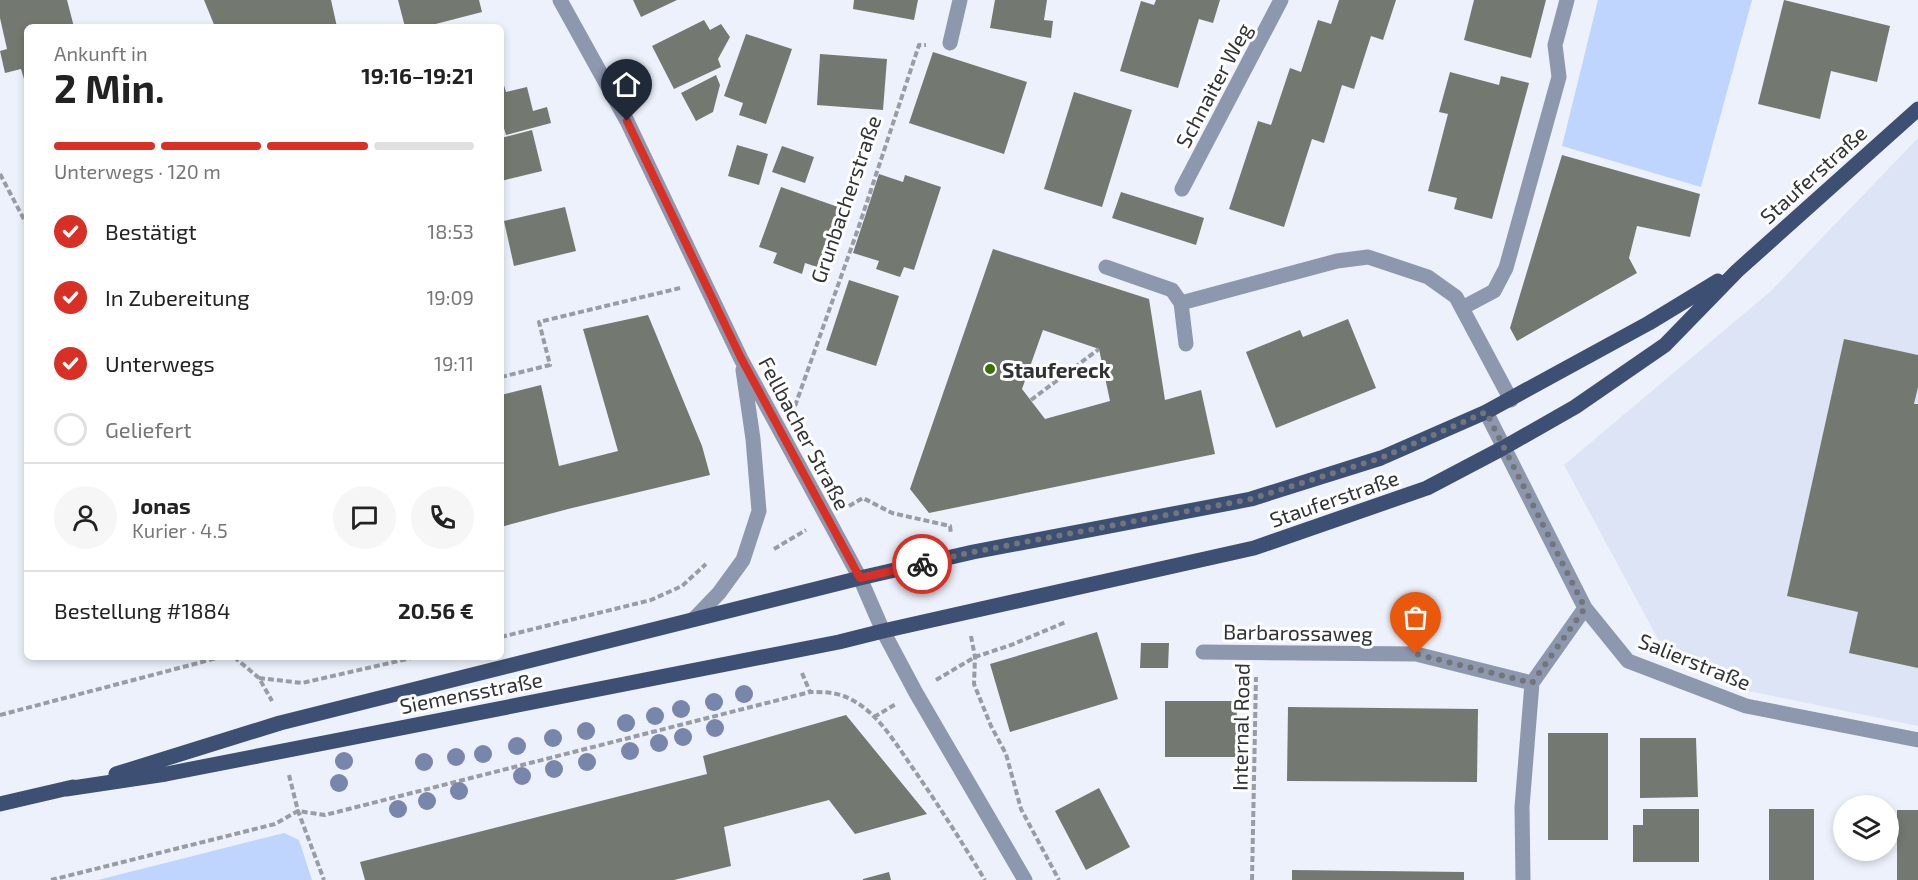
<!DOCTYPE html>
<html lang="de">
<head>
<meta charset="utf-8">
<style>
  :root { --surface:#fff; --page:#f6f6f6; --text:#222; --muted:#767676; --line:#e0e0e0; --accent:#d93025 }
  body { margin:0; font-family:"Exo 2",sans-serif; background:var(--page); color:var(--text); height:100vh; display:flex; flex-direction:column; font-size:22px; white-space:nowrap }
  * { box-sizing:border-box; margin:0 }
  p { font-size:20px; color:var(--muted) }
  .icon { flex:none; width:33px; height:33px; fill:none; stroke:currentColor; stroke-width:2; stroke-linecap:round; stroke-linejoin:round }
  .map { position:relative; flex:1; overflow:hidden }
  .sheet { position:absolute; left:24px; top:24px; width:480px; height:636px; display:flex; flex-direction:column; background:var(--surface); border-radius:9px; box-shadow:0 3px 9px #0003 }
  .sheet>* { flex:none }
  .tools { position:absolute; left:1833px; top:795px; display:grid; gap:12px }
  .tools a { display:grid; place-items:center; width:66px; height:66px; border-radius:50%; background:var(--surface); box-shadow:0 3px 9px #0003; font-size:30px }
  .pin { position:absolute; display:grid; place-items:center; width:51px; height:51px; color:#fff; margin:-62px -26px; border-radius:50% 50% 50% 0; rotate:-45deg; box-shadow:0 0 6px #0007 }
  .pin .icon { rotate:45deg }
  .courier { position:absolute; display:grid; place-items:center; width:60px; height:60px; margin:-30px; border:4px solid #d93025; border-radius:50%; background:#fff; color:#222; box-shadow:0 2px 8px #0007 }
  .headline em { font-style:normal; font-weight:700 }
  .headline div { display:flex; flex-direction:column-reverse }
  .headline { display:flex; align-items:center; justify-content:space-between; height:102px; padding:0 30px }
  h1 { font-size:39px; font-weight:700; line-height:45px }
  .bar { display:grid; grid-template-columns:repeat(4,1fr); gap:9px 6px; align-content:center; height:72px; padding:0 30px }
  .bar i { height:8px; border-radius:4px; background:var(--line) }
  .bar .selected { background:var(--accent) }
  .bar p { grid-column:span 4 }
  .line { display:flex; align-items:center; gap:15px; padding:0 30px; border-top:2px solid var(--line) }
  .line div { flex:1 }
  .round { display:grid; place-items:center; flex:none; width:63px; height:63px; border-radius:32px; background:var(--page) }
  ol { padding:0 30px; list-style:none }
  li { display:flex; align-items:center; gap:18px; height:66px }
  li p { margin-inline-start:auto }
  li .icon { padding:6px; border-radius:50%; background:var(--accent); color:#fff; stroke-width:4 }
  li:last-child { color:var(--muted) }
  li i { width:33px; height:33px; border:3px solid var(--line); border-radius:50% }
  .map>svg:first-child { display:block }
  .built { fill:#dce4f5 }
  .green { fill:#c0d5fe }
  .building { fill:#737970; fill-rule:evenodd }
  .lines { fill:none; stroke-linecap:round; stroke-linejoin:round }
  .path { stroke:#999ca3; stroke-width:4; stroke-dasharray:6 3; stroke-linecap:butt }
  .minor { stroke:#8d97ad; stroke-width:15 }
  .major { stroke:#3d4f73; stroke-width:15 }
  .tree { fill:#7786aa }
  .done { stroke:#72757a; stroke-width:6; stroke-dasharray:0 10.8 }
  .route { stroke:#d93025; stroke-width:8 }
  .poi-dot { fill:#377203; stroke:#fefefe; stroke-width:2 }
  .labels { text-anchor:middle; dominant-baseline:central; stroke-width:6; stroke-linejoin:round; paint-order:stroke }
  .street-label { font-size:21px; fill:#303235; stroke:#fefefe }
  .poi-label { font-size:21px; font-weight:bold; fill:#303235; stroke:#fefefe; text-anchor:start }
</style>
</head>
<body>
<div class="map">
<svg width="1918" height="880" viewBox="0 0 1918 880">
  <rect width="100%" height="100%" fill="#ecf1fb"/>
  <!-- built -->
  <path class="built" d="M 1918,138 L 1918,726 L 1749,691 L 1658,639 L 1564,465 L 1771,291 Z"/>
  <!-- green -->
  <path class="green" d="M 1598,0 L 1752,0 L 1701,187 L 1562,146 Z
    M 284,833 L 299,840 L 312,880 L 98,880 Z"/>
  <!-- building -->
  <path class="building" d="M 0,0 L 67,0 L 74,27 L 27,27 L 27,89 L 21,69 L 5,73 L 0,51 L 7,49 L 0,18 Z
    M 204,0 L 331,0 L 337,27 L 215,27 Z
    M 398,0 L 479,0 L 482,12 L 424,27 L 405,27 Z
    M 633,0 L 677,0 L 641,17 Z
    M 854,0 L 918,0 L 914,20 L 853,9 Z
    M 995,0 L 1047,0 L 1044,20 L 1053,21 L 1051,38 L 990,28 Z
    M 1156,0 L 1220,0 L 1213,23 L 1199,19 L 1178,88 L 1120,71 L 1141,1 L 1154,5 Z
    M 1339,0 L 1396,0 L 1383,40 L 1371,36 L 1354,89 L 1342,85 L 1324,143 L 1312,139 L 1284,227 L 1229,209 L 1258,121 L 1271,125 L 1290,68 L 1301,72 L 1318,20 L 1331,24 Z
    M 1474,0 L 1546,0 L 1531,58 L 1464,40 Z
    M 1784,0 L 1890,26 L 1877,82 L 1831,71 L 1820,119 L 1758,104 Z
    M 704,20 L 710,30 L 721,24 L 730,37 L 718,59 L 721,67 L 674,89 L 652,46 Z
    M 746,34 L 792,49 L 766,124 L 739,115 L 743,103 L 724,96 Z
    M 933,52 L 1027,82 L 1004,154 L 909,123 Z
    M 820,54 L 887,59 L 883,110 L 817,105 Z
    M 1450,72 L 1499,85 L 1501,76 L 1529,83 L 1492,219 L 1454,209 L 1457,198 L 1428,191 L 1448,114 L 1439,112 Z
    M 501,75 L 506,92 L 527,87 L 533,111 L 547,107 L 551,123 L 506,135 L 501,118 Z
    M 716,75 L 720,85 L 713,112 L 696,121 L 681,93 Z
    M 1074,92 L 1132,110 L 1102,207 L 1044,189 Z
    M 532,130 L 542,171 L 501,181 L 501,138 Z
    M 737,145 L 768,154 L 759,185 L 728,176 Z
    M 782,146 L 814,157 L 805,183 L 772,172 Z
    M 1562,155 L 1700,194 L 1690,237 L 1637,226 L 1629,258 L 1637,273 L 1517,341 L 1510,328 Z
    M 879,174 L 903,182 L 905,175 L 941,187 L 914,270 L 904,267 L 900,277 L 876,269 L 879,261 L 853,253 Z
    M 781,187 L 841,208 L 820,268 L 805,263 L 802,274 L 773,263 L 777,253 L 759,247 Z
    M 1121,192 L 1204,218 L 1196,245 L 1112,218 Z
    M 565,207 L 576,251 L 514,266 L 504,221 Z
    M 993,249 L 1149,299 L 1165,400 L 1201,390 L 1215,454 L 929,513 L 910,489 ZM 1043,330 L 1099,349 L 1110,401 L 1045,419 L 1022,389 Z
    M 849,280 L 899,296 L 876,366 L 826,350 Z
    M 648,315 L 702,446 L 710,475 L 568,509 L 501,527 L 501,395 L 541,385 L 559,466 L 618,451 L 583,329 Z
    M 1348,319 L 1376,388 L 1276,428 L 1246,352 L 1300,330 L 1303,337 Z
    M 1844,339 L 1918,355 L 1918,387 L 1914,404 L 1918,404 L 1918,668 L 1849,653 L 1858,612 L 1787,596 Z
    M 1097,632 L 1118,699 L 1010,732 L 990,664 Z
    M 1141,643 L 1169,643 L 1168,668 L 1140,668 Z
    M 1165,701 L 1237,701 L 1236,757 L 1165,757 Z
    M 1288,707 L 1478,709 L 1477,782 L 1287,781 Z
    M 846,715 L 927,814 L 855,834 L 829,800 L 724,827 L 731,866 L 674,880 L 365,880 L 360,862 L 707,774 L 703,756 Z
    M 1548,733 L 1608,733 L 1608,840 L 1548,840 Z
    M 1640,738 L 1696,738 L 1698,797 L 1640,798 Z
    M 1099,788 L 1130,847 L 1086,870 L 1055,811 Z
    M 1643,809 L 1699,809 L 1699,862 L 1633,862 L 1633,825 L 1643,825 Z
    M 1769,809 L 1814,809 L 1814,880 L 1769,880 Z
    M 1897,810 L 1918,810 L 1918,880 L 1897,880 Z
    M 1292,870 L 1464,872 L 1464,880 L 1292,880 Z
    M 889,872 L 891,880 L 863,880 L 863,879 Z"/>
  <g class="lines">
    <!-- path -->
    <path class="path" d="M 0,174 L 27,225
      M 501,377 L 550,365 L 539,322 L 680,288
      M 1031,400 L 1099,349
      M 795,406 L 858,229 L 919,45 L 926,45
      M 849,506 L 863,498 L 892,513 L 950,526 L 951,534
      M 774,549 L 806,530
      M 971,636 L 975,657 L 974,684 L 991,726 L 1006,754 L 1021,809 L 1059,880
      M 501,637 L 651,600 L 682,586 L 706,564
      M 234,657 L 259,678 L 272,701
      M 802,673 L 810,692 C 826,692 839,692 854,701 C 879,715 896,744 912,767 C 938,804 961,841 985,880
      M 259,678 L 302,683 L 416,657
      M 936,680 L 975,657 L 1011,645 L 1066,622
      M 0,715 L 221,657
      M 874,717 L 896,704
      M 289,775 L 298,811 L 324,880
      M 51,880 L 275,824 L 298,811 L 325,815 L 810,692
      M 1252,880 L 1256,677"/>
    <!-- minor -->
    <path class="minor" d="M 560,0 L 627,121 L 741,359 L 860,578 L 883,631 L 916,693 L 1025,880
      M 950,43 L 960,0
      M 1182,189 L 1281,0
      M 1106,267 L 1172,290 L 1181,303 L 1337,261 L 1368,257 L 1428,277 L 1456,297 L 1511,400
      M 1181,303 L 1186,344
      M 1462,308 L 1494,291 L 1506,268 L 1559,77 L 1555,45 L 1567,0
      M 1486,412 L 1585,608 L 1628,661 L 1746,706 L 1918,740
      M 694,619 L 719,593 L 743,560 L 759,511 L 753,439 L 743,370
      M 1203,652 L 1416,654 L 1532,683
      M 1523,880 L 1522,807 L 1532,683 L 1585,608"/>
    <!-- major -->
    <path class="major" d="M 116,774 L 280,723 L 860,578 L 973,552 L 1251,499 L 1381,458 L 1486,412 L 1649,323 L 1718,281
      M 66,789 L 166,774 L 839,642 L 883,631 L 1254,548 L 1427,488 L 1503,448 L 1575,407 L 1665,345 L 1737,271 L 1918,109
      M 0,804 L 73,787"/>
  </g>
  <!-- trees -->
  <g class="tree">
    <circle cx="744" cy="694" r="9"/>
    <circle cx="714" cy="702" r="9"/>
    <circle cx="681" cy="709" r="9"/>
    <circle cx="655" cy="716" r="9"/>
    <circle cx="626" cy="723" r="9"/>
    <circle cx="715" cy="728" r="9"/>
    <circle cx="586" cy="731" r="9"/>
    <circle cx="683" cy="737" r="9"/>
    <circle cx="553" cy="738" r="9"/>
    <circle cx="659" cy="743" r="9"/>
    <circle cx="517" cy="746" r="9"/>
    <circle cx="630" cy="751" r="9"/>
    <circle cx="483" cy="754" r="9"/>
    <circle cx="456" cy="757" r="9"/>
    <circle cx="344" cy="761" r="9"/>
    <circle cx="424" cy="762" r="9"/>
    <circle cx="587" cy="762" r="9"/>
    <circle cx="554" cy="769" r="9"/>
    <circle cx="522" cy="776" r="9"/>
    <circle cx="339" cy="783" r="9"/>
    <circle cx="459" cy="791" r="9"/>
    <circle cx="427" cy="801" r="9"/>
    <circle cx="398" cy="809" r="9"/>
  </g>
  <g class="lines">
    <!-- done -->
    <path class="done" d="M 922,564 L 973,552 L 1251,499 L 1381,458 L 1486,412 L 1585,608 L 1532,683 L 1416,654"/>
    <!-- route -->
    <path class="route" d="M 627,121 L 741,358 L 860,578 L 922,564"/>
  </g>
  <!-- markers -->
  <circle class="poi-dot" cx="990" cy="369" r="6"/>
  <g class="labels">
    <!-- street labels -->
    <g class="street-label">
      <text transform="translate(1213 85) rotate(-62)">Schnaiter Weg</text>
      <text transform="translate(1813 174) rotate(-42)">Stauferstraße</text>
      <text transform="translate(845 199) rotate(-71)">Grunbacherstraße</text>
      <text transform="translate(805 433) rotate(62)">Fellbacher Straße</text>
      <text transform="translate(1334 498) rotate(-19)">Stauferstraße</text>
      <text transform="translate(1298 632) rotate(1)">Barbarossaweg</text>
      <text transform="translate(1695 661) rotate(22)">Salierstraße</text>
      <text transform="translate(471 692) rotate(-11)">Siemensstraße</text>
      <text transform="translate(1240 727) rotate(-89)">Internal Road</text>
    </g>
    <!-- poi labels -->
    <g class="poi-label">
      <text x="1002" y="369">Staufereck</text>
    </g>
  </g>
</svg>
<div class="tools">
<a><svg class="icon" aria-label="layers" viewBox="0 0 24 24"><path d="M12 4l9 5-9 5-9-5zM3 14l9 5 9-5"/></svg></a>
</div>
<div class="pin" style="left:1416px;top:654px;background:#ea580c"><svg class="icon" aria-label="bag" viewBox="0 0 24 24"><path d="M5 8h14l-1 12H6zM9 8a3 3 0 0 1 6 0"/></svg></div>
<div class="pin" style="left:627px;top:121px;background:#1f2937"><svg class="icon" aria-label="home" viewBox="0 0 24 24"><path d="M3 11l9-7 9 7M6 9v11h12V9"/></svg></div>
<div class="courier" style="left:922px;top:564px"><svg class="icon" aria-label="bike" viewBox="0 0 24 24"><circle cx="6" cy="16" r="4"/><circle cx="18" cy="16" r="4"/><path d="M6 16l4-8h5l3 8M10 8l3 8H6M13 5h3"/></svg></div>
<section class="sheet">
<div class="headline"><div><h1>2 Min.</h1><p>Ankunft in</p></div><em>19:16–19:21</em></div>
<div class="bar"><i class="selected"></i><i class="selected"></i><i class="selected"></i><i></i><p>Unterwegs · 120 m</p></div>
<ol>
<li><svg class="icon" aria-label="check" viewBox="0 0 24 24"><path d="M5 12l5 5 9-10"/></svg>Bestätigt<p>18:53</p></li>
<li><svg class="icon" aria-label="check" viewBox="0 0 24 24"><path d="M5 12l5 5 9-10"/></svg>In Zubereitung<p>19:09</p></li>
<li><svg class="icon" aria-label="check" viewBox="0 0 24 24"><path d="M5 12l5 5 9-10"/></svg>Unterwegs<p>19:11</p></li>
<li><i></i>Geliefert</li>
</ol>
<div class="line" style="height:108px"><a class="round"><svg class="icon" aria-label="person" viewBox="0 0 24 24"><circle cx="12" cy="8" r="4"/><path d="M4 21q1-7 8-7t8 7"/></svg></a><div><b>Jonas</b><p>Kurier · 4.5</p></div><a class="round"><svg class="icon" aria-label="chat" viewBox="0 0 24 24"><path d="M4 5h16v11H9l-5 4z"/></svg></a><a class="round"><svg class="icon" aria-label="phone" viewBox="0 0 24 24"><path d="M5 4h4l2 5-3 2q2 4 5 5l2-3 5 2v4C11 20 4 13 5 4z"/></svg></a></div>
<div class="line" style="height:78px"><div>Bestellung #1884</div><b>20.56 €</b></div>
</section>
</div>
</body>
</html>
